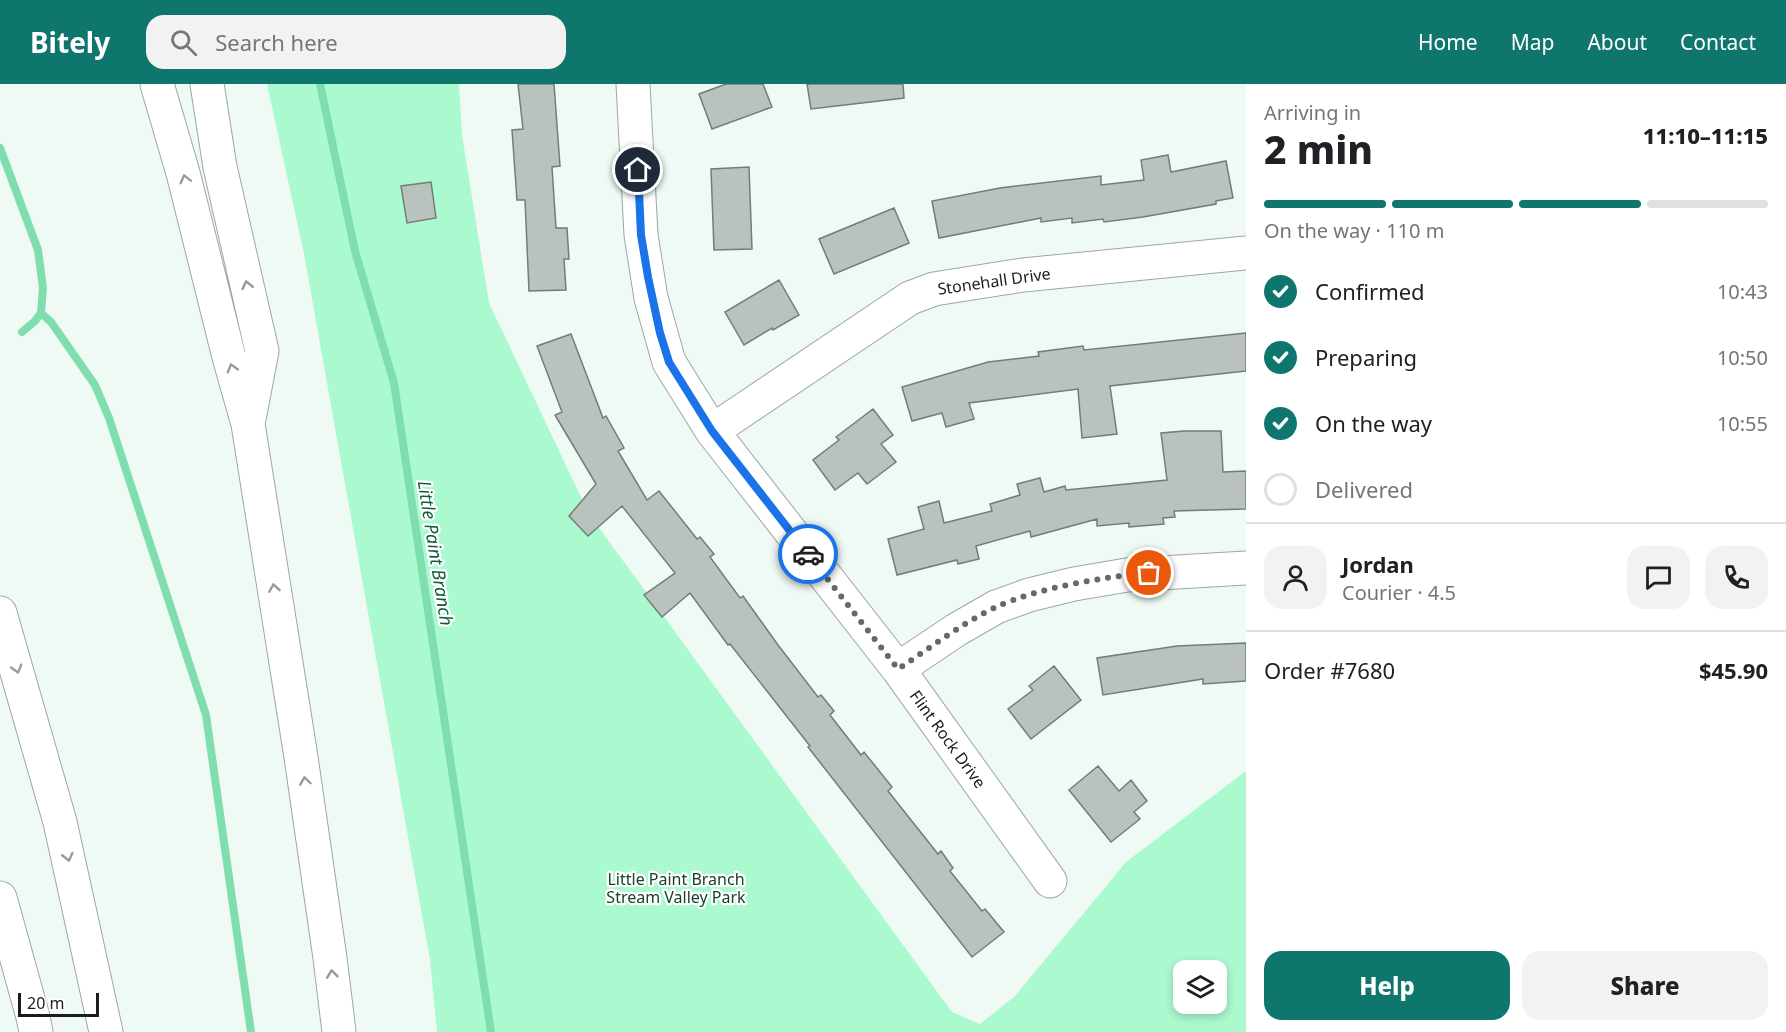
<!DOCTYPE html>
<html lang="en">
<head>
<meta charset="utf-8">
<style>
  :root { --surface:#fff; --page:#f2f2f2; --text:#202124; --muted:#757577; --line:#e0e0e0; --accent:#0f766e }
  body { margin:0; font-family:"Noto Sans",sans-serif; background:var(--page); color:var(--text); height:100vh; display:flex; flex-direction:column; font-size:22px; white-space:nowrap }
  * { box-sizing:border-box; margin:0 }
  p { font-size:20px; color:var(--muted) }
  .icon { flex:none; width:33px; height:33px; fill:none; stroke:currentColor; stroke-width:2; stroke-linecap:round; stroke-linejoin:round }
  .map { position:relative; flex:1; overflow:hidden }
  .details { display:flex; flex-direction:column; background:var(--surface); width:540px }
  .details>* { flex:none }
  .tools { position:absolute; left:1173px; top:876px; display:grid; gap:12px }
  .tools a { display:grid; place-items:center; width:54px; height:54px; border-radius:12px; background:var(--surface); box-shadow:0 3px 9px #0003; font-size:30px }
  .scale { position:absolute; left:18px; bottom:15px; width:81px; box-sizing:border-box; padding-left:6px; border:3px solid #1a1d1b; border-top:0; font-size:16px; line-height:21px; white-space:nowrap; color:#1a1d1b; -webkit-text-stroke:4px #fff; paint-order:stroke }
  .pin { position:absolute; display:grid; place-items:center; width:51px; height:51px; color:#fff; margin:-26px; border:3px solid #fff; border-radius:50%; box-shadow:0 2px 6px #0007 }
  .courier { position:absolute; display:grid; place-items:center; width:60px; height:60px; margin:-30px; border:4px solid #1a73e8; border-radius:50%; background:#fff; color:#222; box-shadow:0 2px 8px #0007 }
  .headline em { font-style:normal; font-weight:800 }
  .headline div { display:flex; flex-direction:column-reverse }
  .headline { display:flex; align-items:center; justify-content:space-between; height:102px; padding:0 18px }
  h1 { font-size:39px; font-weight:800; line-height:45px }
  .bar { display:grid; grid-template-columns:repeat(4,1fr); gap:9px 6px; align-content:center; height:72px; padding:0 18px }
  .bar i { height:8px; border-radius:4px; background:var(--line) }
  .bar .on { background:var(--accent) }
  .bar p { grid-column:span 4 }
  .line { display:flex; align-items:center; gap:15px; padding:0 18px; border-top:2px solid var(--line) }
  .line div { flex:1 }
  .round { display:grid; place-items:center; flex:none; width:63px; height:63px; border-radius:18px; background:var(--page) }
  ol { padding:0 18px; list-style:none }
  li { display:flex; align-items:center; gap:18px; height:66px }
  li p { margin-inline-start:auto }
  li .icon { padding:6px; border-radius:50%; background:var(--accent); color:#fff; stroke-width:4 }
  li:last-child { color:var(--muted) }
  li i { width:33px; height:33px; border:3px solid var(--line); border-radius:50% }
  .button { display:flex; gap:12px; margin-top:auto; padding:12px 18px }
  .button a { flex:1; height:69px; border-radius:18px; background:var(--accent); color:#fff; font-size:24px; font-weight:800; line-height:69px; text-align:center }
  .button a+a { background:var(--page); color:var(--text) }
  header { display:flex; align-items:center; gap:36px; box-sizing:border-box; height:84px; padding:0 30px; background:var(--accent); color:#fff }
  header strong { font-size:28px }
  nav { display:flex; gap:33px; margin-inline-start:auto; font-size:21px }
  .search { width:420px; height:54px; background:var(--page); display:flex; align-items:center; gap:15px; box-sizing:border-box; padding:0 21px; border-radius:18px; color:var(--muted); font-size:22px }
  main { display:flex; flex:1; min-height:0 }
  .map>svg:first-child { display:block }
  .green { fill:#abf9cf; fill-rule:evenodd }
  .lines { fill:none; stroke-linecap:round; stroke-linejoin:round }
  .stream { stroke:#7fdeae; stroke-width:8 }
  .building { fill:#b9c2bc; stroke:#747c77; stroke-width:1.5 }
  .minor-casing { stroke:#9ea7a1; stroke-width:35 }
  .highway-casing { stroke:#9ea7a1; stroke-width:35 }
  .minor { stroke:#fff; stroke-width:33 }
  .highway { stroke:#fff; stroke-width:33 }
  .oneway { stroke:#989998 }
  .done { stroke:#656a67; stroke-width:6; stroke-dasharray:0 10.8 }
  .route { stroke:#1a73e8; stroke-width:8 }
  .labels { text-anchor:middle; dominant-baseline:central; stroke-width:4.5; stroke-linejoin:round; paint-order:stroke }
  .street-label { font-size:16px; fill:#1a1d1b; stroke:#fff }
  .park-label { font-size:16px; fill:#17402d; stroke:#fff }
  .water-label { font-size:18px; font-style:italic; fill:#0f5a3b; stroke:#fff }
</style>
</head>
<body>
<header>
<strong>Bitely</strong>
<div class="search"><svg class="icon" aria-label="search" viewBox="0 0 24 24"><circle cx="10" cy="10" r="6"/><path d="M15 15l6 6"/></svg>Search here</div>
<nav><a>Home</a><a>Map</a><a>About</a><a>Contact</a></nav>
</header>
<main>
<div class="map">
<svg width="1246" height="948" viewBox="0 0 1246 948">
  <rect width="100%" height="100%" fill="#f0faf4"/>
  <!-- green -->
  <path class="green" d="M 267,0 L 459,0 L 462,51 L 489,219 L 589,430 L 952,928 L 980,940 L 1015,912 L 1126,778 L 1246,687 L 1246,948 L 437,948 L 430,876 L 304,170 ZM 1184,886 L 1216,886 L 1216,920 L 1184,920 Z"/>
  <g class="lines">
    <!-- stream -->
    <path class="stream" d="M 320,0 L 355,167 L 394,299 L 491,948
      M 0,64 L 38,166 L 43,204 L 41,229 L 35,237 L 22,248
      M 41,229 L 51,238 L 95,301 L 109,334 L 206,631 L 251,948"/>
  </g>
  <!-- building -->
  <path class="building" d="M 518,0 L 554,0 L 560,82 L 552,83 L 556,144 L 567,144 L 569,175 L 564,175 L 566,206 L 529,207 L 525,116 L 517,116 L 512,46 L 523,45 Z
    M 726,0 L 763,0 L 772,23 L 712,45 L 699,10 Z
    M 807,0 L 903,0 L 904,14 L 811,25 Z
    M 1168,71 L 1171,88 L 1226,77 L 1233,114 L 1216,117 L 1216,120 L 1143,133 L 1104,138 L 1103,135 L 1072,139 L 1072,134 L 1041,138 L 1041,134 L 939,154 L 932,117 L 1000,104 L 1101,92 L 1101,101 L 1144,96 L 1141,76 Z
    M 749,83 L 752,165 L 714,166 L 711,85 Z
    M 431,98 L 436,134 L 407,139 L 401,102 Z
    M 894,124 L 909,159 L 834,190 L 819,155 Z
    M 779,196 L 799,231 L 773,246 L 772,244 L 744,261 L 725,228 Z
    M 1246,249 L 1246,287 L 1110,302 L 1117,350 L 1082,354 L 1078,305 L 969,319 L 974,335 L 946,343 L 942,329 L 912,337 L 902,303 L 988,278 L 1039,272 L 1038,268 L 1083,262 L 1084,266 Z
    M 571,250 L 603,334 L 606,332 L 624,364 L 618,367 L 647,416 L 659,407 L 697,455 L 700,453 L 714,470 L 710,473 L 740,514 L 743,512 L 778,561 L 818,613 L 821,611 L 834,627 L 830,631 L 861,671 L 864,668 L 892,703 L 888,707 L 938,770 L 941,767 L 953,784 L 950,787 L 982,827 L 985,825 L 1004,848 L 972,873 L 808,663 L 810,662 L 730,560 L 728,561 L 690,509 L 662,533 L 644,511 L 675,489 L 622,422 L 588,452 L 569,432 L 596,400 L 555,331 L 562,328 L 537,262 Z
    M 873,325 L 893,351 L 881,360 L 896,378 L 867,400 L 858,389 L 835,406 L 813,376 L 839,356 L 836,353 Z
    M 1184,347 L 1221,347 L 1223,388 L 1246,387 L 1246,425 L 1174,427 L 1175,433 L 1163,434 L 1164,440 L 1129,443 L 1129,439 L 1097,442 L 1097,435 L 1031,453 L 1030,447 L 976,462 L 979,475 L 958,480 L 957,476 L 897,491 L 888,455 L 924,445 L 918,423 L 939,417 L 944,439 L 992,427 L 990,420 L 1020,411 L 1017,400 L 1040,394 L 1044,408 L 1065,402 L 1066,406 L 1167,396 L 1161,349 Z
    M 1246,559 L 1246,597 L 1203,600 L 1203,595 L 1103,611 L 1097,574 L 1177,562 Z
    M 1054,582 L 1081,616 L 1031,655 L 1008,625 L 1033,606 L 1029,602 Z
    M 1098,682 L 1119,707 L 1131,696 L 1147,717 L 1134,728 L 1140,735 L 1111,758 L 1069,706 Z"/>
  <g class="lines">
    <defs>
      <path id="minor" d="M 633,0 L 641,151 L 651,214 L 669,278 L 712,347 L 898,585 L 1050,797
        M 712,347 L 910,214 L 934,205 L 1023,191 L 1246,169
        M 898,585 L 956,546 L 996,523 L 1029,511 L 1074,500 L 1127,491 L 1246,484"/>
      <path id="highway" d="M 157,0 L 183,89 L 229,273 L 248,340 L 301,673 L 330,874 L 339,948
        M 207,0 L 220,83 L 262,267 L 249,335
        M 0,529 L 60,738 L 106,948
        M 0,814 L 33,933 L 36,948"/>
    </defs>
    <!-- minor casing -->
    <use href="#minor" class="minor-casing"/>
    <!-- highway casing -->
    <use href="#highway" class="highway-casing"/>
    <!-- minor -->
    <use href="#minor" class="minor"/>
    <!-- highway -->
    <use href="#highway" class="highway"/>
  </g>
  <!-- one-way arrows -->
  <defs><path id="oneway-chevron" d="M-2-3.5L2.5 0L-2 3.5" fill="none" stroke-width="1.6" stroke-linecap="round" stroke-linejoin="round" transform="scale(1.5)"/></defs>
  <g class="oneway">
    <use href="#oneway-chevron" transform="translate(185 95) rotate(-104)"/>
    <use href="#oneway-chevron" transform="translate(247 201) rotate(-103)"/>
    <use href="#oneway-chevron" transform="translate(232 284) rotate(-106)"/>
    <use href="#oneway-chevron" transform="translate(274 504) rotate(-99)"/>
    <use href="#oneway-chevron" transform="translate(17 585) rotate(74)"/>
    <use href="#oneway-chevron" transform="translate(305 697) rotate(-98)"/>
    <use href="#oneway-chevron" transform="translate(68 773) rotate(77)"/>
    <use href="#oneway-chevron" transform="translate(332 890) rotate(-97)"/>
  </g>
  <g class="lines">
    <!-- done -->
    <path class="done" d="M 808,470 L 898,585 C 930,564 961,540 996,523 C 1037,504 1103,493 1149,489"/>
    <!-- route -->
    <path class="route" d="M 638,86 L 641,151 L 648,193 L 660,249 L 669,278 L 712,347 L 808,470"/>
  </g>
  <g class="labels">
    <!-- street labels -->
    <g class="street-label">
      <text transform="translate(994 197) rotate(-8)">Stonehall Drive</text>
      <text transform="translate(948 655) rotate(54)">Flint Rock Drive</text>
    </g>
    <!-- park labels -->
    <g class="park-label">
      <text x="676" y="795">Little Paint Branch<tspan x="676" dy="18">Stream Valley Park</tspan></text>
    </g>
    <!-- water labels -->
    <g class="water-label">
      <text transform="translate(436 469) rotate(81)">Little Paint Branch</text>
    </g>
  </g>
</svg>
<div class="tools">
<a><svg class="icon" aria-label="layers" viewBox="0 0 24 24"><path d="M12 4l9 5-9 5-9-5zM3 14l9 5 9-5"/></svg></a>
</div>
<div class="scale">20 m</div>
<div class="pin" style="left:1149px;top:489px;background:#ea580c"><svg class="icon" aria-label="bag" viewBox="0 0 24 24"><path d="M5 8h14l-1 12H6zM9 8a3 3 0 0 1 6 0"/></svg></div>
<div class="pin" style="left:638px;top:86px;background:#1f2937"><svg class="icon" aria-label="home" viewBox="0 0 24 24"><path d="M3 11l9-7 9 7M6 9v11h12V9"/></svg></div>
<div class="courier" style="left:808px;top:470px"><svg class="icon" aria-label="car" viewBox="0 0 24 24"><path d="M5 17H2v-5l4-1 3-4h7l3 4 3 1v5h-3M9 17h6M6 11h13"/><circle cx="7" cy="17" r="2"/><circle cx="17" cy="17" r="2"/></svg></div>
</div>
<section class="details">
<div class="headline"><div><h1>2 min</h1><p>Arriving in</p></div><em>11:10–11:15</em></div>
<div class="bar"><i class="on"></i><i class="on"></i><i class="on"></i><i></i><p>On the way · 110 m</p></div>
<ol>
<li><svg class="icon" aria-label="check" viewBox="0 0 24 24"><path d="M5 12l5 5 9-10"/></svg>Confirmed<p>10:43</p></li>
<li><svg class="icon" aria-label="check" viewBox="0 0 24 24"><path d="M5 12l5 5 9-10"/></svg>Preparing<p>10:50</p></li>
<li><svg class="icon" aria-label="check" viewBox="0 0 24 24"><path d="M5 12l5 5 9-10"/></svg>On the way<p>10:55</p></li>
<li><i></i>Delivered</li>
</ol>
<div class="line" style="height:108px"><a class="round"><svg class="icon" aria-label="person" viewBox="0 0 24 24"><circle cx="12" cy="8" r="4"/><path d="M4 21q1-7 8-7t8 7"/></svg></a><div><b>Jordan</b><p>Courier · 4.5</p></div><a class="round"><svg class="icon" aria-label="chat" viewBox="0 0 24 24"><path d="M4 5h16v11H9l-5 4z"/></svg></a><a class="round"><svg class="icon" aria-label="phone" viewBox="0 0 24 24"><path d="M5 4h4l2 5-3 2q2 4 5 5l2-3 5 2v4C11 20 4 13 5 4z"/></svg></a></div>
<div class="line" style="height:78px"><div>Order #7680</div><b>$45.90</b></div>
<div class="button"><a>Help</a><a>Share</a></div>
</section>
</main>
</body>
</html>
